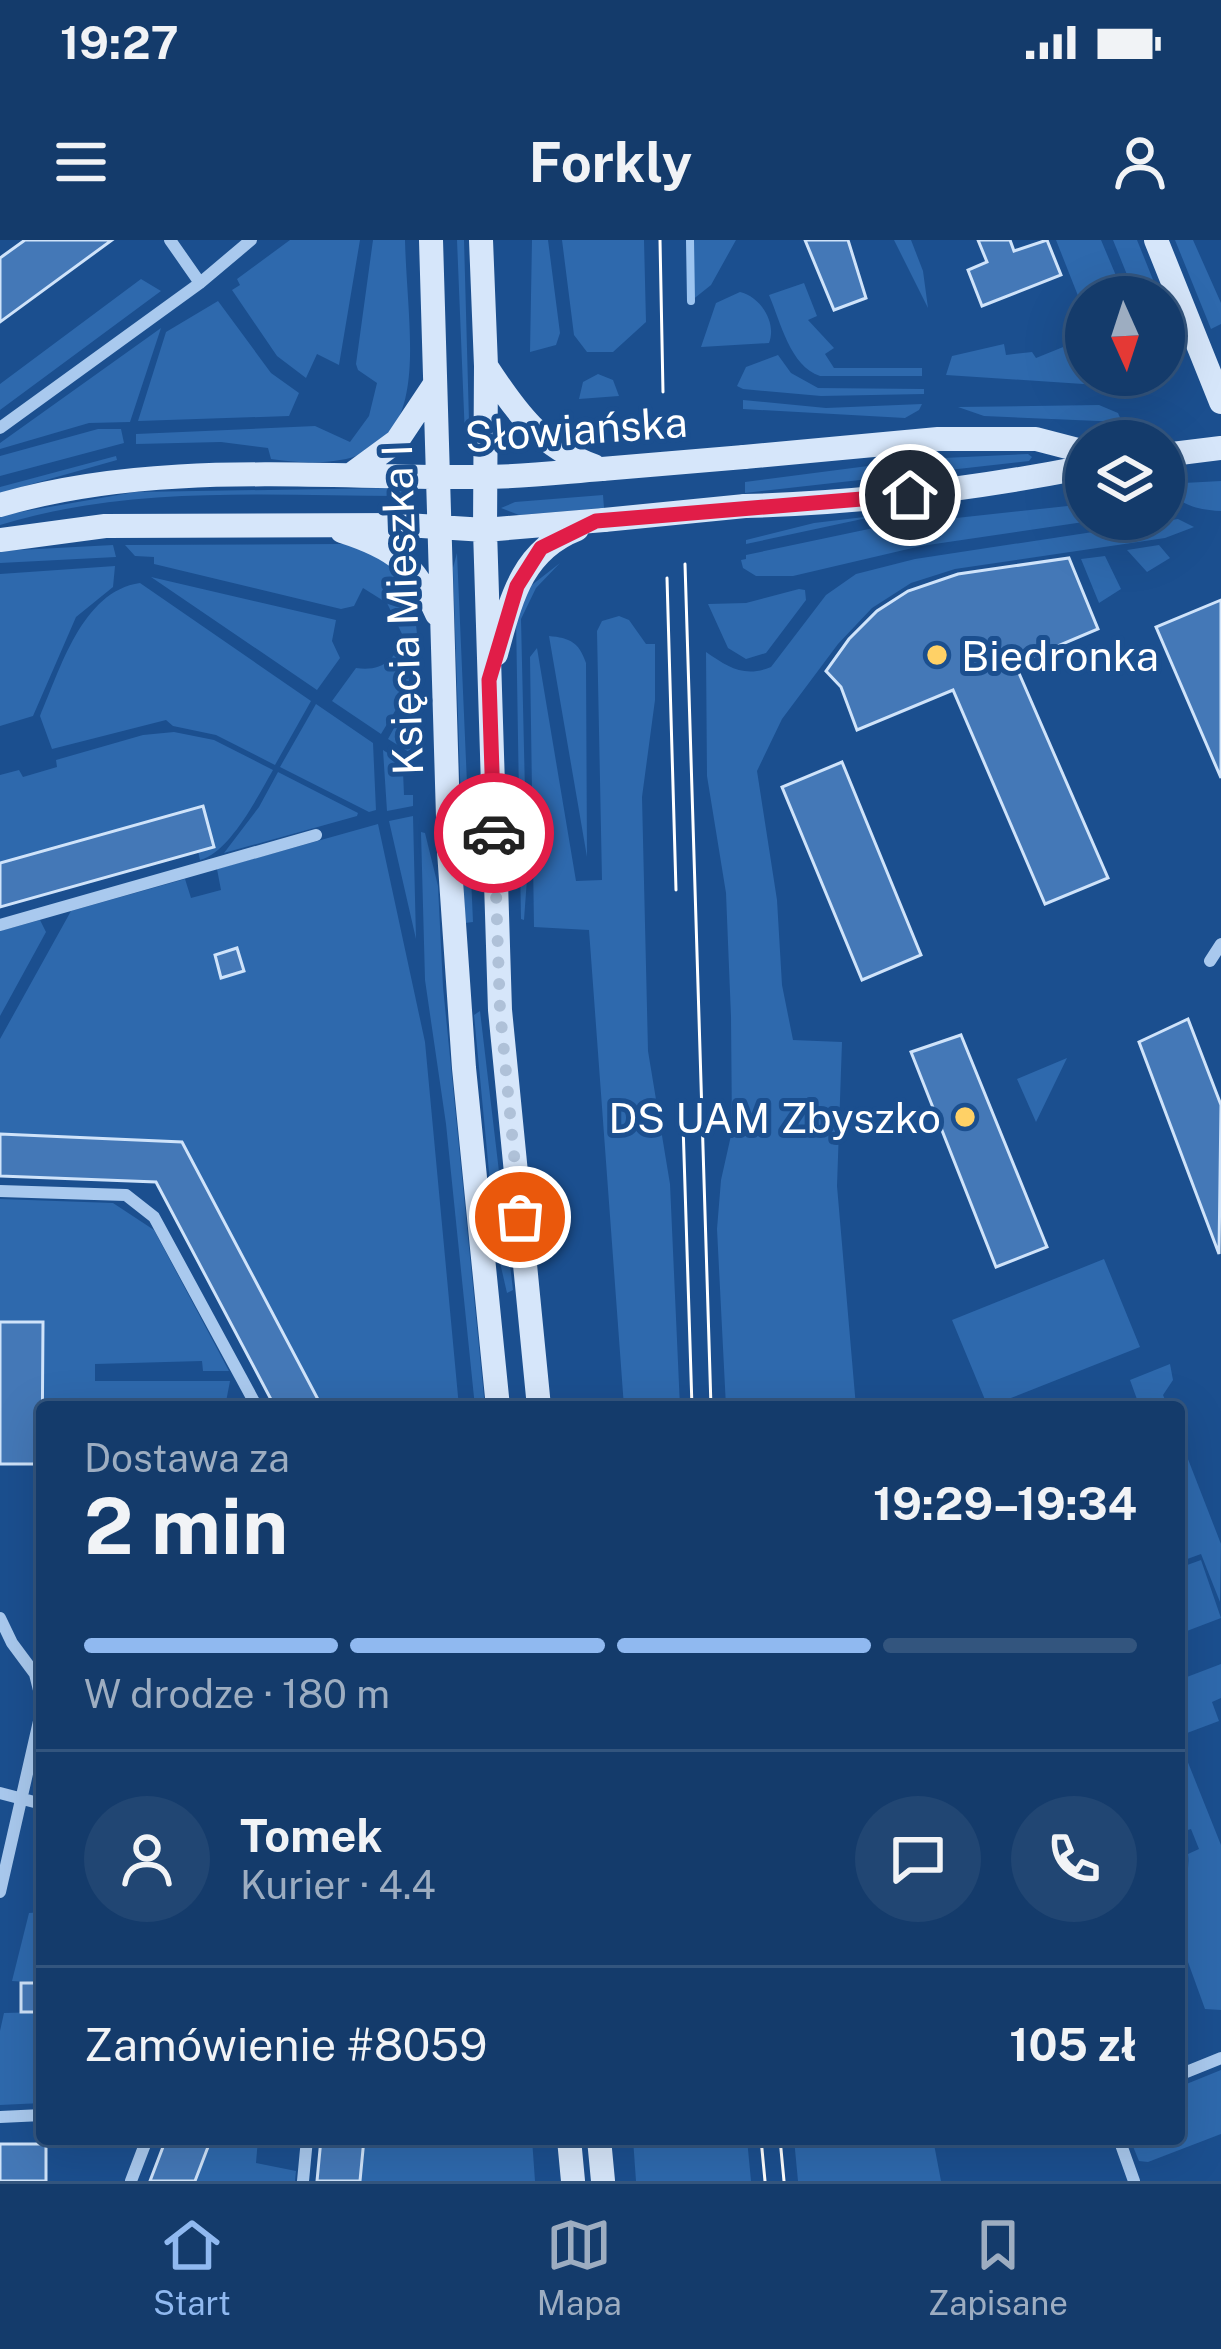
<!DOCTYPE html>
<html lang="pl">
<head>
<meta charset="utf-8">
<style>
  :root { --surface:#143b6b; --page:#214673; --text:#f1f3f6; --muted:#9dadc1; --line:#33557e; --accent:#90b9f0 }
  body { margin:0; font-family:"Public Sans",sans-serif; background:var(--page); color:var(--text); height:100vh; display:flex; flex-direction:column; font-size:45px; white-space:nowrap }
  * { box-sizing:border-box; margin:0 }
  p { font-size:39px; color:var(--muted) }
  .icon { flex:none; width:66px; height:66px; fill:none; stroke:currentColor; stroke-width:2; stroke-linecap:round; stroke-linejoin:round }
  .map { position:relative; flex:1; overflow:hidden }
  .panel { position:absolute; left:36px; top:1161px; width:1149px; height:744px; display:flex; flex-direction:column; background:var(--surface); border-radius:12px; box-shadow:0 12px 48px #0002,0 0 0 3px var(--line) }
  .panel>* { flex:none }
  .needle { width:78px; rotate:177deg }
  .tools { position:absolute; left:1065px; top:36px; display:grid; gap:24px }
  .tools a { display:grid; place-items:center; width:120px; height:120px; border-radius:50%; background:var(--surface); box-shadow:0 12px 48px #0002,0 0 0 3px var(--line); font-size:60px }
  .pin { position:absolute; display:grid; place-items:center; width:102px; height:102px; color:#fff; margin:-51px; border:6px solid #fff; border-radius:50%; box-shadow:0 3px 12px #0007 }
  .courier { position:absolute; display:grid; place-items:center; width:120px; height:120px; margin:-60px; border:9px solid #e11d48; border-radius:50%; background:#fff; color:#222; box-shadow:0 3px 15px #0007 }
  .overview em { font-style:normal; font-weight:700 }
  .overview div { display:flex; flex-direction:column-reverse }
  .overview { display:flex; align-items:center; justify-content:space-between; height:204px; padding:0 48px }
  h1 { font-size:78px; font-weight:700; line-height:90px }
  .bar { display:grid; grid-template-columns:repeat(4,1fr); gap:18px 12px; align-content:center; height:144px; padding:0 48px }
  .bar i { height:15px; border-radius:9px; background:var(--line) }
  .bar .selected { background:var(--accent) }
  .bar p { grid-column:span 4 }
  .line { display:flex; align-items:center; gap:30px; padding:0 48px; border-top:3px solid var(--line) }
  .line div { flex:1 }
  .round { display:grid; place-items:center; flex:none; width:126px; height:126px; border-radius:63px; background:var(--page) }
  .status { display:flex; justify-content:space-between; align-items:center; height:84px; padding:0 60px; background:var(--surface); direction:ltr }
  .status svg { height:33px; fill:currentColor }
  header { display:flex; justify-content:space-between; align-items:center; height:156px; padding:0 48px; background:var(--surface); font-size:54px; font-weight:700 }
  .tab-bar { display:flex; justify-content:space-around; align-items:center; height:168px; border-top:3px solid var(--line); background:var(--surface); font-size:33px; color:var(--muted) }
  .tab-bar a { display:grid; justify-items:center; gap:6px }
  .tab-bar .selected { color:var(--accent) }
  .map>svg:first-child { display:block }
  .green { fill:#2e69ad }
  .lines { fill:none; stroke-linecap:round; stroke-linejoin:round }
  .stream { stroke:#9cc4f0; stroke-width:8 }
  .building { fill:#4478b7; stroke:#cfe3fa; stroke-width:3 }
  .street { stroke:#a9c9ee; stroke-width:12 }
  .secondary { stroke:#d6e6fa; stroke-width:24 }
  .tram { stroke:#fff; stroke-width:3 }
  .secondary-bridge { stroke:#d6e6fa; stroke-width:24 }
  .done { stroke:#afc1d8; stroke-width:12; stroke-dasharray:0 21.6 }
  .route { stroke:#e11d48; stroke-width:15 }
  .poi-dot { fill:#ffd166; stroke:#1b4f8f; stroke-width:4.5 }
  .labels { text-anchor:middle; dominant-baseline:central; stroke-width:10; stroke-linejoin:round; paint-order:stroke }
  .street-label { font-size:42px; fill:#fff; stroke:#1b4f8f }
  .poi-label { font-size:42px; fill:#fff; stroke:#1b4f8f; text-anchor:start }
</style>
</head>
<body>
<div class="status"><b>19:27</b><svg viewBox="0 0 49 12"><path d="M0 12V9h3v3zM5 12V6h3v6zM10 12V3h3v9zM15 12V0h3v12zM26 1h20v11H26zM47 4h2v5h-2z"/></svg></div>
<header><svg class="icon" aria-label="menu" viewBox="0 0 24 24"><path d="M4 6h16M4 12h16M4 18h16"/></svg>Forkly<svg class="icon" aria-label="person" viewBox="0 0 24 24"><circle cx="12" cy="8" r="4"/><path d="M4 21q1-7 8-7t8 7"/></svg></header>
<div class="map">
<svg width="1221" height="1941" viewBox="0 0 1221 1941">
  <rect width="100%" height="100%" fill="#1b4f8f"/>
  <!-- green -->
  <path class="green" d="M 290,0 L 360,0 L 339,125 L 317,114 L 306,138 L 277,116 L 232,50 L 240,45 L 237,39 Z
    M 373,0 L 405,0 C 408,118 444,245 271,219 L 268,208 L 221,202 L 136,204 L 136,194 L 315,186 L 350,202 L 369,176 L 377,143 L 358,130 L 356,124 Z
    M 457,0 L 464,0 L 469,181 L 465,197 Z
    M 532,0 L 548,0 L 560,93 L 556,105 L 530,112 Z
    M 562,0 L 644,0 L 646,82 L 613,112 L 587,112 L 574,95 Z
    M 690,0 L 736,0 L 711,45 L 691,61 Z
    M 894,0 L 911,0 L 923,31 L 928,68 Z
    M 1056,0 L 1101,0 L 1125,57 L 1086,57 L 1086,76 Z
    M 1113,0 L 1137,0 L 1160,57 L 1136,57 Z
    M 1175,0 L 1193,0 L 1221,63 L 1221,84 L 1211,89 Z
    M 141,39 L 161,51 L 0,170 L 0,144 Z
    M 804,43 L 817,76 L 808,80 L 834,108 L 825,114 L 834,128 L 922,128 L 922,136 L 820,136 C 790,126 781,83 769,55 Z
    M 740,52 C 761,57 777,83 769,103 L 701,107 L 716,63 Z
    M 218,61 L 271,133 L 299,153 L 289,176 L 138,181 L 166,92 Z
    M 161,88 L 130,182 L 89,183 L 0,209 L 0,203 Z
    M 1078,101 L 1086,102 L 1086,135 L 1130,135 L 1128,147 L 946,135 L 952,116 L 1004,104 L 1006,115 L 1032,112 L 1036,118 Z
    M 778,115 L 791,133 L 818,148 L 924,149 L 924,154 L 821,156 L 743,149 L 737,146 L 746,127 Z
    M 598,134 L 613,140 L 619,156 L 579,159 L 583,142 Z
    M 743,160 L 826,168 L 922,164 L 919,170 L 905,178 L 743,169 Z
    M 1099,165 L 1118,173 L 1122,182 L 984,176 L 958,167 Z
    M 98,189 L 121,189 L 124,203 L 0,236 L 0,216 Z
    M 1028,214 L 1032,217 L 1029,221 L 745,253 L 745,242 L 922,219 Z
    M 116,216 L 117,220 L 0,253 L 0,247 Z
    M 1221,241 L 1221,271 C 1199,270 1176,265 1165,244 Z
    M 389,248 L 408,253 L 402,256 C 270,256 129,245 0,285 L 0,277 L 9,274 L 135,252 Z
    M 603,255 L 604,268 L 519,275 L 501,268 L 515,262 Z
    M 1086,264 L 1086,279 L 1104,279 L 921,306 L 793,336 L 756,336 L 743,328 L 741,320 L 746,319 L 746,315 L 883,286 Z
    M 881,275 L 746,304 L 746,300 L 814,283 Z
    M 1178,279 L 1194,287 L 1165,298 L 955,329 L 911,343 L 872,368 L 838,404 L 782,479 L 757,531 L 777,660 L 782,745 L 793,800 L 842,802 L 837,946 L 856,1167 L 726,1167 L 717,989 L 721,940 L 732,891 L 731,777 L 726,653 L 707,536 L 706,412 C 728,427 744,438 771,427 L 826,355 L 856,334 L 915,319 Z
    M 344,304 C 404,312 416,355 418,408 L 408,408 L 409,448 L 381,494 L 332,461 L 356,428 C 381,432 398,420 402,394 L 387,363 L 363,348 L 354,366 L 341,369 L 154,324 L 154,317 L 135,316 L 125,305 Z
    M 113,305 L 116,317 L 0,323 L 0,311 Z
    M 1159,305 L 1170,318 L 1147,332 L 1127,310 Z
    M 457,313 L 473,682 L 465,683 L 453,328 Z
    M 1105,316 L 1121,349 L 1099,363 L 1081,319 Z
    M 560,323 L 536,348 L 521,379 L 527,639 L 524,680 L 521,679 L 516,377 L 528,348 Z
    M 115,326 L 113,347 L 76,377 L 33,476 L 0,486 L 0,334 Z
    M 151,337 L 336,380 L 332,401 L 340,418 L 317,450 Z
    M 140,343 L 311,461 L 275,525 L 216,495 L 173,486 L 166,480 L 52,509 L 40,476 C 60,430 82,351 140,343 Z
    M 799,349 L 805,350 L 806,360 L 766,413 L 746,419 L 728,408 L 708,364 L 746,363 Z
    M 619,376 L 629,380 L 646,404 L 655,404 L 655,460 L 642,557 L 648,811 L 670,944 L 680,1167 L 624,1167 L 589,690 L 534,687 L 530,417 L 537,408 L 576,641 L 602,640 L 597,391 L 602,381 Z
    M 549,396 C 570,398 579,402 586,423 L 587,617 Z
    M 409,461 L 411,509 L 409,512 L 388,499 Z
    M 316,464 L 373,503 L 376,570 L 369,572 L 280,527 Z
    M 174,492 L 214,500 L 273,530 C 258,556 230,612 200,620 L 198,611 L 214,606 L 203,567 L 0,623 L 0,535 L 19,530 L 23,537 L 57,527 L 56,520 L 143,495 Z
    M 383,510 L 412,529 L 403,531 L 404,555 L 413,555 L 413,566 L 387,571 Z
    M 278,532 L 358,573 L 357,576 L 224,613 L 259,567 Z
    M 413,576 L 416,699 L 389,581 Z
    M 378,584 L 425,802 L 459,1167 L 322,1167 L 182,902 L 0,894 L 0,799 L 71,671 L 185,639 L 191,658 L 221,650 L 217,629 Z
    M 421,592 L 425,593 L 438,646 L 443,747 L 485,1167 L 475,1167 L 446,884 L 425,740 Z
    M 40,680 L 46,692 L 0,776 L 0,691 Z
    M 480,771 L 513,1050 L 507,1053 L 496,1005 L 474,775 Z
    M 1067,818 L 1036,882 L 1017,839 Z
    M 0,959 L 113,963 L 154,990 L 229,1131 L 203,1131 L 202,1121 L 95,1124 L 95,1141 L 230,1141 L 225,1167 L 43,1167 L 42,1082 L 0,1082 Z
    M 1104,1019 L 1140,1107 L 988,1167 L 952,1080 Z
    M 1170,1124 L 1173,1140 L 1163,1155 L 1168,1167 L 1125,1167 L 1138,1162 L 1130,1140 Z
    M 1179,1196 L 1221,1304 L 1220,1362 L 1201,1314 L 1179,1322 Z
    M 1201,1320 L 1221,1378 L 1179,1394 L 1179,1328 Z
    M 1221,1424 L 1221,1458 L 1212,1462 L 1219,1481 L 1179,1496 L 1179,1440 Z
    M 1179,1500 L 1221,1605 L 1221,1770 L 1205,1769 L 1180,1700 L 1186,1679 L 1179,1676 C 1179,1655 1191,1634 1188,1614 L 1199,1609 L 1191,1589 L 1181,1592 Z
    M 42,1672 L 42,1743 L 12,1741 L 29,1673 Z
    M 42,1772 L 42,1863 L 0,1865 L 0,1791 L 4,1773 Z
    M 1221,1830 L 1221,1894 L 1148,1922 L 1139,1921 L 1130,1899 L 1179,1899 L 1179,1847 Z
    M 211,1899 L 258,1899 L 256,1923 L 296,1931 L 295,1941 L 195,1941 Z
    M 364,1899 L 532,1899 L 535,1941 L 360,1941 Z
    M 633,1899 L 747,1899 L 751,1941 L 636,1941 Z
    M 794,1899 L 933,1899 L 941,1941 L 798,1941 Z"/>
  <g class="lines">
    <!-- stream -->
    <path class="stream" d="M 690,0 L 691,61"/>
  </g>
  <!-- building -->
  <path class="building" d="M 25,0 L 112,0 L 0,82 L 0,18 Z
    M 805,0 L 848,0 L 866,58 L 834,70 Z
    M 978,0 L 1010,0 L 1014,11 L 1047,0 L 1061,35 L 982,66 L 968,30 L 987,22 Z
    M 1069,318 L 1098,389 L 1015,424 L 1108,638 L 1045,664 L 953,450 L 857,490 L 841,447 L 826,431 L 849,399 L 877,371 L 908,351 L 958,334 Z
    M 1221,360 L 1221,538 L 1156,387 Z
    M 842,522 L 921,715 L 862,740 L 782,547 Z
    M 203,566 L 214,607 L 0,667 L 0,623 Z
    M 237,708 L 244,731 L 221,738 L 215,715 Z
    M 1188,779 L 1221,865 L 1219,1014 L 1139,802 Z
    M 961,795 L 1047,1007 L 996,1027 L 911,812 Z
    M 0,894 L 182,902 L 322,1167 L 275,1167 L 156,942 L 0,936 Z
    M 0,1082 L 43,1082 L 42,1224 L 0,1224 Z
    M 21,1743 L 42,1743 L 42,1772 L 21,1772 Z
    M 166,1899 L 211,1899 L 195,1941 L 150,1941 Z
    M 321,1899 L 364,1899 L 360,1941 L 317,1941 Z
    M 0,1904 L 46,1904 L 46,1941 L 0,1941 Z"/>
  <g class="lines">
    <!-- street -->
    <path class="street" d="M 170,0 L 200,43
      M 0,188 L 200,43 L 251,0
      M 0,685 L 316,595
      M 1210,721 L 1221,704
      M 0,951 L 126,955 L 154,977 L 257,1167
      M 0,1378 L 12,1403 L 35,1434
      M 41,1432 L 35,1434 L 42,1462
      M 0,1553 L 42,1564
      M 0,1652 L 42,1468
      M 1179,1835 L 1221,1818
      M 0,1877 L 42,1875
      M 1119,1899 L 1134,1941
      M 131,1941 L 147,1899
      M 303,1941 L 307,1899"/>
    <!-- secondary -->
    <path class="secondary" d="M 431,0 L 449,611 L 464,828 L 498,1167
      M 481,0 L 486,126 L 485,290 L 500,770 L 539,1167
      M 1156,0 L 1221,162
      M 486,126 C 516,172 541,207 594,226
      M 1164,215 L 1221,208
      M 744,217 L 938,199 L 1036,199 L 1086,212
      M 352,234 L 397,201 L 433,147
      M 0,265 C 157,219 322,239 483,237 C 523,237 563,232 602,229
      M 745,266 C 861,263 973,249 1086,227
      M 342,291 C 395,308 414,323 437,374
      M 0,300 L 105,286 L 406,285 L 485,290 L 604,280
      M 496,414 C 511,360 521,311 577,289
      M 569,1899 L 573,1941
      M 599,1899 L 603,1941"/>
    <!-- tram -->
    <path class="tram" d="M 660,0 L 663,152
      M 685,324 L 711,1167
      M 667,338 L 676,650
      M 683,884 L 692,1167
      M 761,1899 L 765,1941
      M 780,1899 L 784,1941"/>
    <!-- secondary-bridge -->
    <path class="secondary-bridge" d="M 602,229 L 744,217
      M 604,280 L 745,266"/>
  </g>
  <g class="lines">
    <!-- done -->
    <path class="done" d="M 494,593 L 500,770 L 520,977"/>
    <!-- route -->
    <path class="route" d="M 494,593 L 489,440 L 517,346 L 541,308 L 596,281 L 910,255"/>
  </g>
  <!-- markers -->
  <g class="poi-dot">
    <circle cx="937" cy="415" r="12"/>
    <circle cx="965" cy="877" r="12"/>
  </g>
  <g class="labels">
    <!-- street labels -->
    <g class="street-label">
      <text transform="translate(576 189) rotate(-4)">Słowiańska</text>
      <text transform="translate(402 370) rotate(-92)">Księcia Mieszka I</text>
    </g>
    <!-- poi labels -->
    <g class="poi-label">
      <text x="961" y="415">Biedronka</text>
      <text x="941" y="877" text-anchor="end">DS UAM Zbyszko</text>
    </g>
  </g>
</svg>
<div class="tools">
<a><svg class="needle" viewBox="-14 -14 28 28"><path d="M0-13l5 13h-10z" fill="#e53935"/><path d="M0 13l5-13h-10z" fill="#9dadc1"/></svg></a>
<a><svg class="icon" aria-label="layers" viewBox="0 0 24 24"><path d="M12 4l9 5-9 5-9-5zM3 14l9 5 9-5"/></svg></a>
</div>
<div class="pin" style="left:520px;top:977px;background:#ea580c"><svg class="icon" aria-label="bag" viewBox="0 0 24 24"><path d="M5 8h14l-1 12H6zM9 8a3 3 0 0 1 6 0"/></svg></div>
<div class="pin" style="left:910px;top:255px;background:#1f2937"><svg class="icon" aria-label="home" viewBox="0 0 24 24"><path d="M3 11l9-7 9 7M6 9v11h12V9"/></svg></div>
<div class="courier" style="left:494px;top:593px"><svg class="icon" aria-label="car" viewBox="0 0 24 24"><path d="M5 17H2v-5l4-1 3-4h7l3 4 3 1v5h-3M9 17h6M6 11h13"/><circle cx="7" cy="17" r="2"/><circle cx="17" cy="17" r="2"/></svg></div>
<section class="panel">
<div class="overview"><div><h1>2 min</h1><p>Dostawa za</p></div><em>19:29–19:34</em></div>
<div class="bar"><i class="selected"></i><i class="selected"></i><i class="selected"></i><i></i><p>W drodze · 180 m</p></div>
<div class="line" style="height:216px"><a class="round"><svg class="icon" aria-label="person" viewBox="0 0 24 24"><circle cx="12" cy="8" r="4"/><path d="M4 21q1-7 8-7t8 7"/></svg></a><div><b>Tomek</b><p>Kurier · 4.4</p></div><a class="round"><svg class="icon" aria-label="chat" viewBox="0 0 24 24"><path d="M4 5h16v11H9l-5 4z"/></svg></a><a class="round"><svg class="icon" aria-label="phone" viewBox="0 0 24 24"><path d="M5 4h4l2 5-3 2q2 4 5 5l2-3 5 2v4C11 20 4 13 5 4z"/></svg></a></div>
<div class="line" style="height:156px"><div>Zamówienie #8059</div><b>105 zł</b></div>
</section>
</div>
<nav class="tab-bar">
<a class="selected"><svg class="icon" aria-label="home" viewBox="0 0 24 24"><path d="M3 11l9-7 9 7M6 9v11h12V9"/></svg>Start</a>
<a><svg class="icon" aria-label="map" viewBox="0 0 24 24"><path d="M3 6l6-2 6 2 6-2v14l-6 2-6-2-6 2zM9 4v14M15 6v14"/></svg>Mapa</a>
<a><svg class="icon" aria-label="saved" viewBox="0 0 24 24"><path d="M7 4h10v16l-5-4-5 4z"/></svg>Zapisane</a>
</nav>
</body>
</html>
